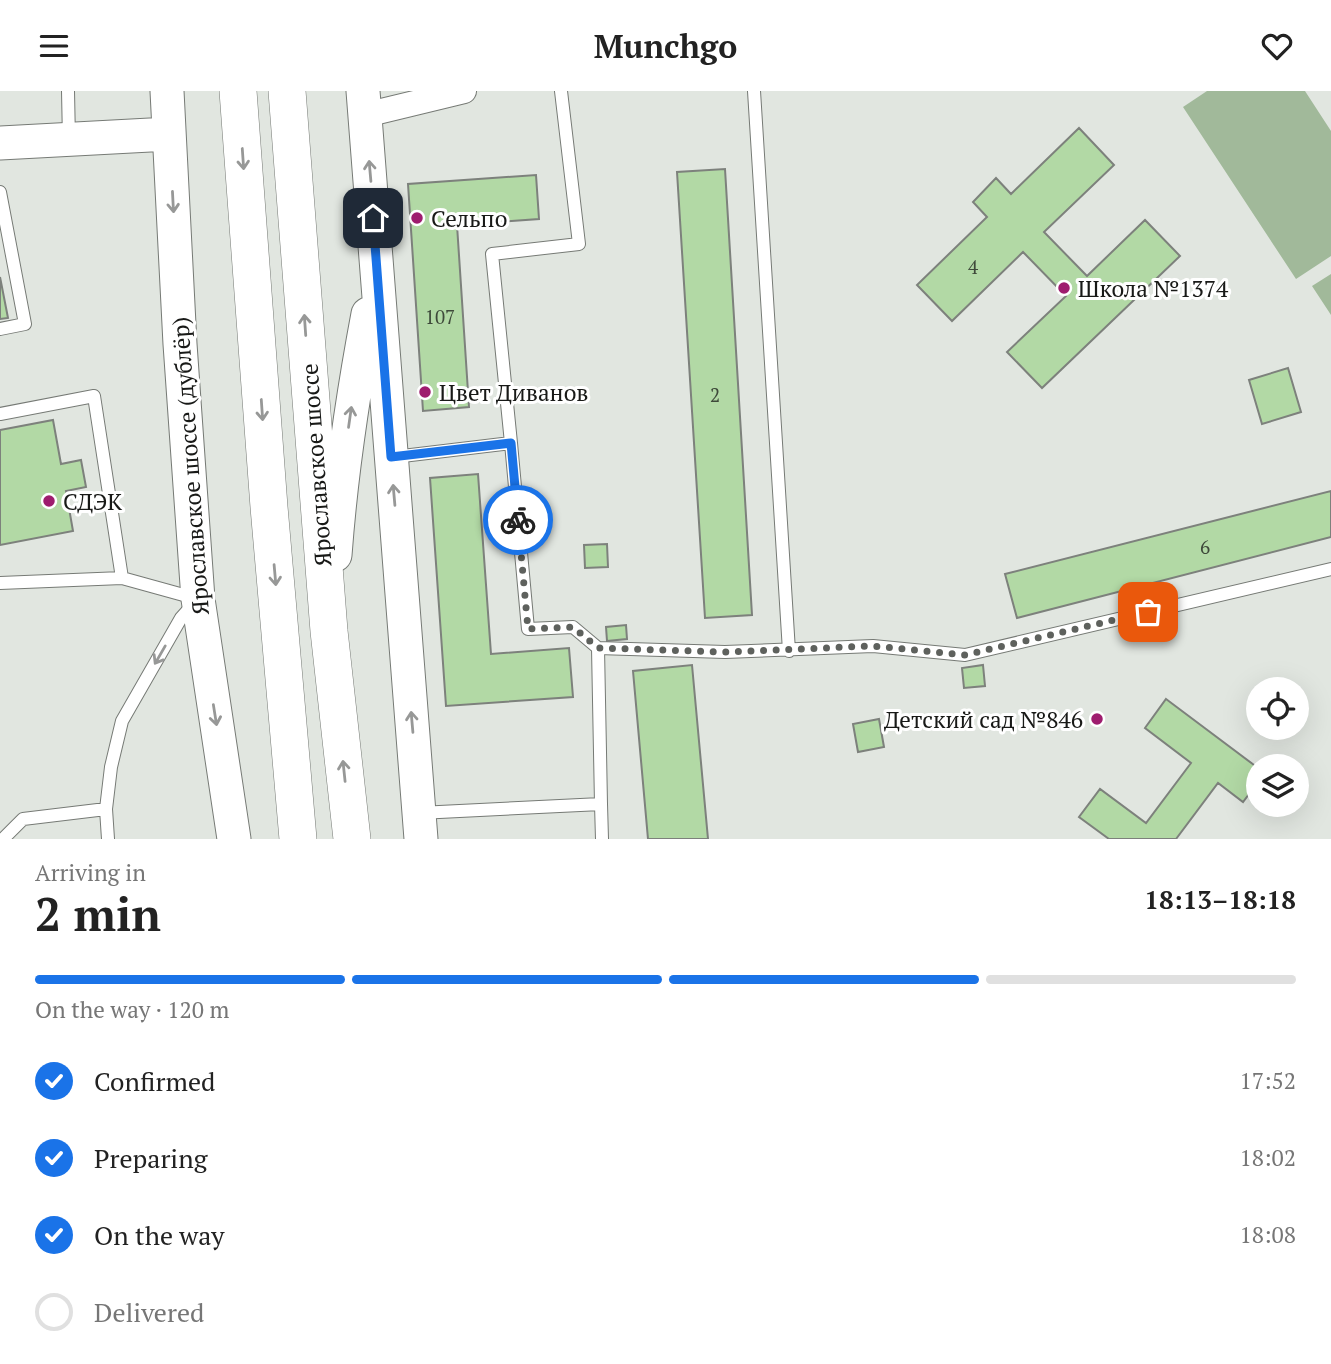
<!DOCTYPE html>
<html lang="en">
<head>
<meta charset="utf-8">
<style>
  :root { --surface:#fff; --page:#f6f6f6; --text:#222; --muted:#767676; --line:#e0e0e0; --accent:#1a73e8 }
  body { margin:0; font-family:"PT Serif",serif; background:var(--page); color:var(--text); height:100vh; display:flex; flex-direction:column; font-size:26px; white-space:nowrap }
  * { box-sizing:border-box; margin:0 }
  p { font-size:23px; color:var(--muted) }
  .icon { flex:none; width:38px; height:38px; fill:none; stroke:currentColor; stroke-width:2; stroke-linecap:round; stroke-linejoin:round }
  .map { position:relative; height:748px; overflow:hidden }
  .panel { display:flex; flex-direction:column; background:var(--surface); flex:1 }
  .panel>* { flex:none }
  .controls { position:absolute; left:1246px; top:586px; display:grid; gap:14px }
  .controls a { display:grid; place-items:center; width:63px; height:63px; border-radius:50%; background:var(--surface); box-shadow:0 7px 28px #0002; font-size:35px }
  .pin { position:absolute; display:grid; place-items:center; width:60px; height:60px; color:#fff; margin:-30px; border-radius:14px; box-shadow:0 4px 10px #0006 }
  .courier { position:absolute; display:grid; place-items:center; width:70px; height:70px; margin:-35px; border:5px solid #1a73e8; border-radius:50%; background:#fff; color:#222; box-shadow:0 2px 9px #0007 }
  .head em { font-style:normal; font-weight:600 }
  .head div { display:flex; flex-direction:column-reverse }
  .head { display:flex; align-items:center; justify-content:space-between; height:119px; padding:0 35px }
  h1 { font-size:46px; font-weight:600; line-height:52px }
  .bar { display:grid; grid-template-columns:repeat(4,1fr); gap:10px 7px; align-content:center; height:84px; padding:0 35px }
  .bar i { height:9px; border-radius:5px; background:var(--line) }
  .bar .selected { background:var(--accent) }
  .bar p { grid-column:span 4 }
  ol { padding:0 35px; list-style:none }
  li { display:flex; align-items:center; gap:21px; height:77px }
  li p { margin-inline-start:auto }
  li .icon { padding:7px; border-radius:50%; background:var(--accent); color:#fff; stroke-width:4 }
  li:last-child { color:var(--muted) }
  li i { width:38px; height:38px; border:4px solid var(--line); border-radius:50% }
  header { display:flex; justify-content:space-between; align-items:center; height:91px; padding:0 35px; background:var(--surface); font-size:32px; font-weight:600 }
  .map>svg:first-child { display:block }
  .green { fill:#a1b99a }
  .building { fill:#b2d9a5; stroke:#7d817c; stroke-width:2 }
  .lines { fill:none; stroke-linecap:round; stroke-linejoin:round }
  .lane-casing { stroke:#767a75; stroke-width:14 }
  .street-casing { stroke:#767a75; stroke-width:26 }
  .secondary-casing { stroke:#767a75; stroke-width:35 }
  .primary-casing { stroke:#767a75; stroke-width:38 }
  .lane { stroke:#fff; stroke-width:12 }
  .street { stroke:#fff; stroke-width:24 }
  .secondary { stroke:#fff; stroke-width:33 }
  .primary { stroke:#fff; stroke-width:37 }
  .oneway { stroke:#979897 }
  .done { stroke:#5e615d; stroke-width:7; stroke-dasharray:0 12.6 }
  .route { stroke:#1a73e8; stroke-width:9 }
  .poi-dot { fill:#9e1c6e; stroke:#fff; stroke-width:2.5 }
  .labels { text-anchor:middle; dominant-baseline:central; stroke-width:6; stroke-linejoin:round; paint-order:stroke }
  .number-label { font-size:19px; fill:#3e493a }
  .poi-label { font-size:23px; fill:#181917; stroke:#fff; text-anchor:start }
  .street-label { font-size:23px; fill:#181917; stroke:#fff }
</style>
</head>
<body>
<header><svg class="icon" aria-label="menu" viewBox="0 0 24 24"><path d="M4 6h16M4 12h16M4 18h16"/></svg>Munchgo<svg class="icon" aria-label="heart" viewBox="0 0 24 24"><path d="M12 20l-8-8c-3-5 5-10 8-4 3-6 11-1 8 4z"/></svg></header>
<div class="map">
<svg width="1331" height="748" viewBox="0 0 1331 748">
  <rect width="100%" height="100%" fill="#e1e6e0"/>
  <!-- green -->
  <path class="green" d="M 1207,0 L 1305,0 L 1331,40 L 1331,165 L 1296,188 L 1183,16 Z
    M 1331,183 L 1331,224 L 1312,195 Z"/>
  <!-- building -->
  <path class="building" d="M 1079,37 L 1114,74 L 1044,141 L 1087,185 L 1145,129 L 1180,165 L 1042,297 L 1007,261 L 1066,205 L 1023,161 L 952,230 L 917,194 L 987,126 L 973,111 L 996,87 L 1011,103 Z
    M 725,78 L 752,524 L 705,527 L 677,81 Z
    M 536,84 L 539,128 L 457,134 L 469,316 L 423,320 L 408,93 Z
    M 0,186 L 8,227 L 0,228 Z
    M 1288,277 L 1301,321 L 1262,333 L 1249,289 Z
    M 53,329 L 61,373 L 81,369 L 86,396 L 66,400 L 73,440 L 0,454 L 0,339 Z
    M 478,383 L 491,563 L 569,557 L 573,606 L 446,615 L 430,387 Z
    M 1331,400 L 1331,446 L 1017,527 L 1005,483 Z
    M 607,453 L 608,476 L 585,477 L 584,454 Z
    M 626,534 L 627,548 L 607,550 L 606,536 Z
    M 692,574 L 708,748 L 648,748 L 633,580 Z
    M 983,574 L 985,595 L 964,597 L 962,577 Z
    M 1166,608 L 1258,677 L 1258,691 L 1243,711 L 1218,692 L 1176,748 L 1109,748 L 1079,726 L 1100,698 L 1146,732 L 1191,672 L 1145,637 Z
    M 879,628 L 884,656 L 858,661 L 853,633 Z"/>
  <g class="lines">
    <defs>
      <path id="lane" d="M 68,0 L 69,49
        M 754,0 L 789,560
        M 0,101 L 25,233 L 0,238
        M 0,323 L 94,305 L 122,487
        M 511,352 L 492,163 L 579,153 L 561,0
        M 394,366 L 511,352 L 528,538 L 573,536 L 598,557 L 725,561 L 873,555 L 965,564 L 1331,478
        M 0,492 L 122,487 L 198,508 L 181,527 L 122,630 L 111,676 L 106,718 L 108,748
        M 598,557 L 601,713
        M 419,722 L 601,713 L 602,748
        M 3,748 L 23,728 L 106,718"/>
      <path id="street" d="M 365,24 L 464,0"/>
      <path id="secondary" d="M 167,0 L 180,253 L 198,508 L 234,748
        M 363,0 L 421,748
        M 0,52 L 169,43
        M 335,464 C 341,383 353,303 368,223"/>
      <path id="primary" d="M 238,0 L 269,416 L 298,748
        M 287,0 L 329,540 L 352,748"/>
    </defs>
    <!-- lane casing -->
    <use href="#lane" class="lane-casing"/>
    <!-- street casing -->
    <use href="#street" class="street-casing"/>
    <!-- secondary casing -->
    <use href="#secondary" class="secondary-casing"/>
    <!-- primary casing -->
    <use href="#primary" class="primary-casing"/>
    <!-- lane -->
    <use href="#lane" class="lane"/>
    <!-- street -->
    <use href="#street" class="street"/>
    <!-- secondary -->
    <use href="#secondary" class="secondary"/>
    <!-- primary -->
    <use href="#primary" class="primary"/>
  </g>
  <!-- one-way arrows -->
  <defs><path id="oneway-shaft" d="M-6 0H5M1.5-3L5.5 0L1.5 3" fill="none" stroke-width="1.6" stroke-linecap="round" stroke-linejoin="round" transform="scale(1.75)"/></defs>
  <g class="oneway">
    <use href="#oneway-shaft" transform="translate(243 68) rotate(86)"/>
    <use href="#oneway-shaft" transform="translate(370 80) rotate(-95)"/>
    <use href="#oneway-shaft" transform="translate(173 111) rotate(87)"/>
    <use href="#oneway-shaft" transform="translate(305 234) rotate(-94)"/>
    <use href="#oneway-shaft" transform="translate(262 319) rotate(86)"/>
    <use href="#oneway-shaft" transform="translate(350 326) rotate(-82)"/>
    <use href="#oneway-shaft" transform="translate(394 404) rotate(-95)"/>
    <use href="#oneway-shaft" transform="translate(275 484) rotate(85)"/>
    <use href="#oneway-shaft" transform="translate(160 564) rotate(120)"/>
    <use href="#oneway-shaft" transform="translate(215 624) rotate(81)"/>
    <use href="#oneway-shaft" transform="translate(412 631) rotate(-95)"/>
    <use href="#oneway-shaft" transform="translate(344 680) rotate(-96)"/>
  </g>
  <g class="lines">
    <!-- done -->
    <path class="done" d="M 518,429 L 528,538 L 573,536 L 598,557 L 725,561 L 873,555 L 965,564 L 1148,521"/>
    <!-- route -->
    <path class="route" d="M 373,127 L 391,366 L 511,352 L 518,429"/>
  </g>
  <!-- markers -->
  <g class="poi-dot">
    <circle cx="417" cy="127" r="7"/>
    <circle cx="1064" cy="197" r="7"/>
    <circle cx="425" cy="301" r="7"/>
    <circle cx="49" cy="410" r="7"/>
    <circle cx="1097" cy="628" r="7"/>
  </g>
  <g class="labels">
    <!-- number labels -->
    <g class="number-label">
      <text x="973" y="175">4</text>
      <text x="440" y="225">107</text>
      <text x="715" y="303">2</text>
      <text x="1205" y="455">6</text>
    </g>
    <!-- poi labels -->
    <g class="poi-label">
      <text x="431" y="127">Сельпо</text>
      <text x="1078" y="197">Школа №1374</text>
      <text x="439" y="301">Цвет Диванов</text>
      <text x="63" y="410">СДЭК</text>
      <text x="1083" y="628" text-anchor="end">Детский сад №846</text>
    </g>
    <!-- street labels -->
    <g class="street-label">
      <text transform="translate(316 374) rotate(-94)">Ярославское шоссе</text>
      <text transform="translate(190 375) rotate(-94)">Ярославское шоссе (дублёр)</text>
    </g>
  </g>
</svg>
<div class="controls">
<a><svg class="icon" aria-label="locate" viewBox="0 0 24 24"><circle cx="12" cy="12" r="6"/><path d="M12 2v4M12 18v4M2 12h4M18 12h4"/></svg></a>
<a><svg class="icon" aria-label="layers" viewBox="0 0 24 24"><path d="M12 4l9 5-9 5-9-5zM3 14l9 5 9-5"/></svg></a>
</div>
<div class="pin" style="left:1148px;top:521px;background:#ea580c"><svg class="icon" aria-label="bag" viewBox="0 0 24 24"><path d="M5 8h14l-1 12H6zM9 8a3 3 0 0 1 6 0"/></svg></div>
<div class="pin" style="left:373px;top:127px;background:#1f2937"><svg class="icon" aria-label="home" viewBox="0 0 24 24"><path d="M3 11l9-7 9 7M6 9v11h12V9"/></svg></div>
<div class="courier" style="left:518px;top:429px"><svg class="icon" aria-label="bike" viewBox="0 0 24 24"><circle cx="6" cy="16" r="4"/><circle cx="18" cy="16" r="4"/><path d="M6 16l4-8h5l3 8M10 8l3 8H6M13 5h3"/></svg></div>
</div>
<section class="panel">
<div class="head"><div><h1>2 min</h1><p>Arriving in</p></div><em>18:13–18:18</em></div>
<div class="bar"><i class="selected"></i><i class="selected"></i><i class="selected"></i><i></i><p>On the way · 120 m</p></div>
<ol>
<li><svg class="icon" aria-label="check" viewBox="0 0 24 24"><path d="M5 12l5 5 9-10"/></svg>Confirmed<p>17:52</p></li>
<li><svg class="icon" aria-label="check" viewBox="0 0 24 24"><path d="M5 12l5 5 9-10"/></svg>Preparing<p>18:02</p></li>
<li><svg class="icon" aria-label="check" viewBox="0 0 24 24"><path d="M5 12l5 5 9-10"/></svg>On the way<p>18:08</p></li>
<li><i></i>Delivered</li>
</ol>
</section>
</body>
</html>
